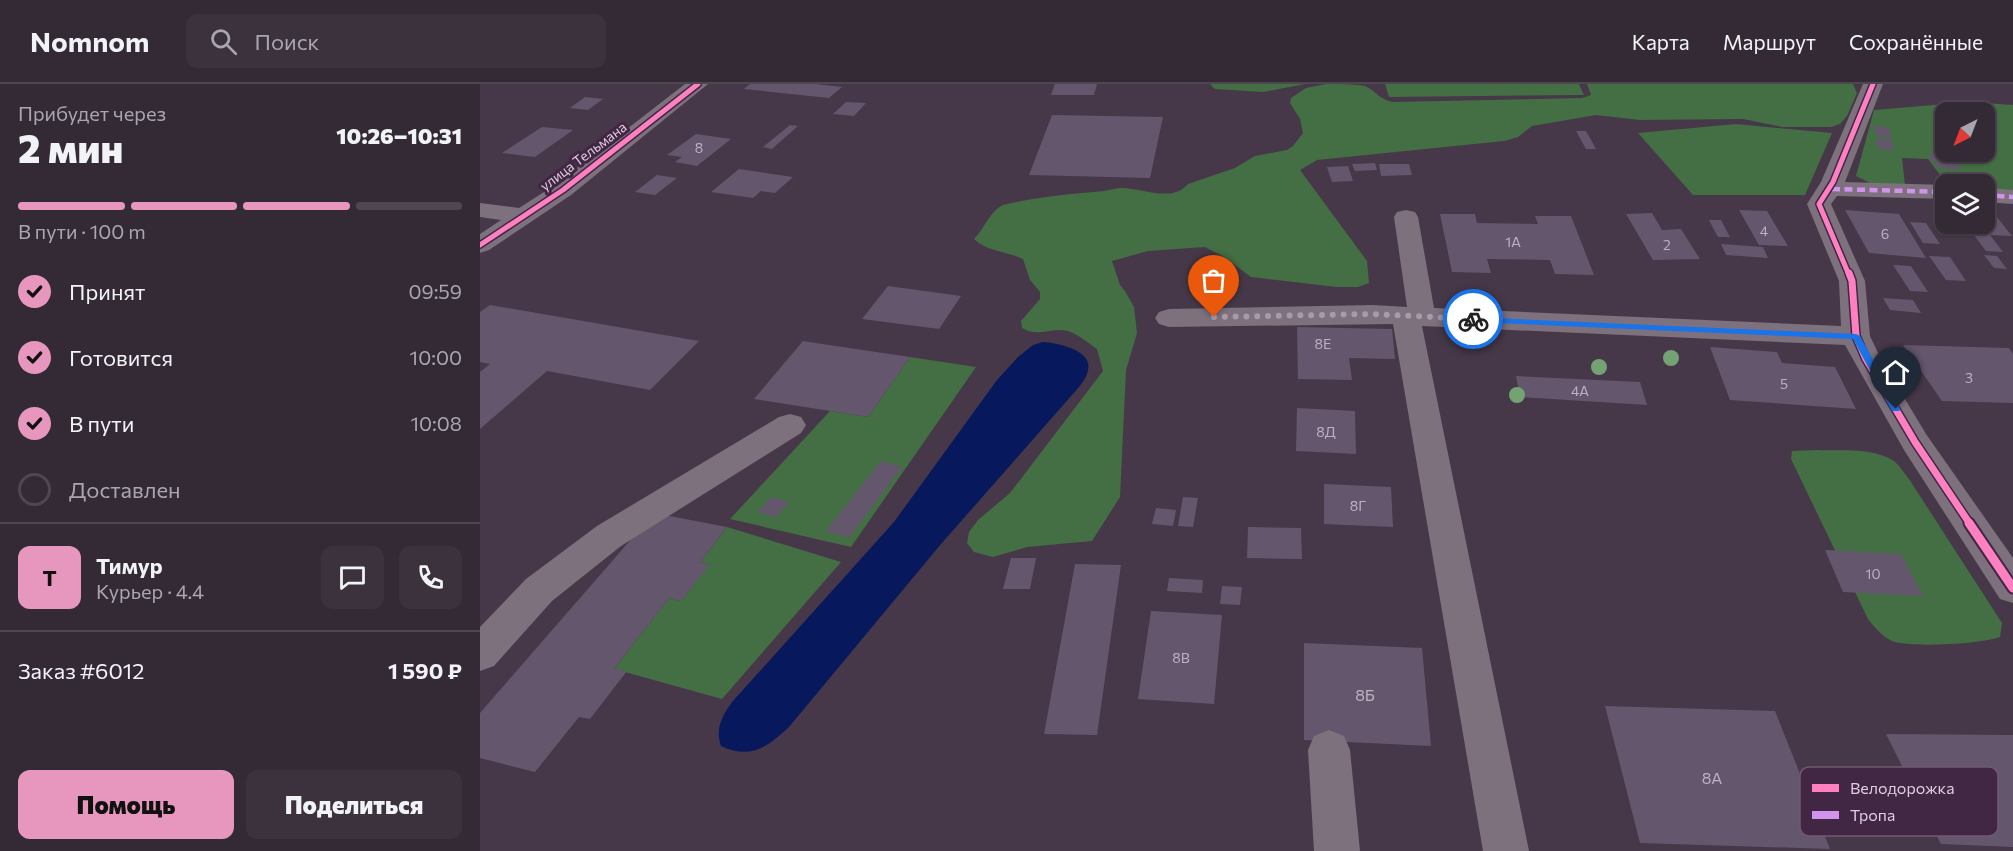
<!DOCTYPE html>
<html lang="ru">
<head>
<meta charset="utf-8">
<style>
  :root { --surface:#342a36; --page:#3c323e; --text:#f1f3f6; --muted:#a9a7ad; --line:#4e4651; --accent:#e797bd }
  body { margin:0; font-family:Commissioner,sans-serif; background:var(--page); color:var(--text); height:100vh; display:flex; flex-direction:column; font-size:22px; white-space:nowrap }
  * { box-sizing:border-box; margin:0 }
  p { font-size:20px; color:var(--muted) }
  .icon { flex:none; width:33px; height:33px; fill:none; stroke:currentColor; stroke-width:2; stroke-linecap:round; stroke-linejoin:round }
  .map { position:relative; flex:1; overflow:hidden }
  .details { display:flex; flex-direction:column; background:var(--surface); width:480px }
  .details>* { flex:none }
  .needle { width:39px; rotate:222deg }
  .controls { position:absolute; left:1455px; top:18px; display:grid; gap:12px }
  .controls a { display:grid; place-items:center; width:60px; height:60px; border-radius:12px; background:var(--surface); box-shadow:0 2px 4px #0004,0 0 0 2px var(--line); font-size:30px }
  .pin { position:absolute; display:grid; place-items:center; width:51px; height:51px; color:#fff; margin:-62px -26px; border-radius:50% 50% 50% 0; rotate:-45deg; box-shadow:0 0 6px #0007 }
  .pin .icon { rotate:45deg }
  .courier { position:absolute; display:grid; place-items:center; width:60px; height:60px; margin:-30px; border:4px solid #1a73e8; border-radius:50%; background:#fff; color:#222; box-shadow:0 2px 8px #0007 }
  .head em { font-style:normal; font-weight:800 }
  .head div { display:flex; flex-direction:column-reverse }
  .head { display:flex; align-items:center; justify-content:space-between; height:102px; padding:0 18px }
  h1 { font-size:39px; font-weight:800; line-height:45px }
  .bar { display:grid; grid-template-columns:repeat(4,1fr); gap:9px 6px; align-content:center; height:72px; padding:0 18px }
  .bar i { height:8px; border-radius:4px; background:var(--line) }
  .bar .selected { background:var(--accent) }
  .bar p { grid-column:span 4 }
  .line { display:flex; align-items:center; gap:15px; padding:0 18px; border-top:2px solid var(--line) }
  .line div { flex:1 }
  .round { display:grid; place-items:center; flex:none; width:63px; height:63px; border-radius:12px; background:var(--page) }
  ol { padding:0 18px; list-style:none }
  li { display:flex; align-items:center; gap:18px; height:66px }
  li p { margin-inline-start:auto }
  li .icon { padding:6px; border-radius:50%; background:var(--accent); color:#111; stroke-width:4 }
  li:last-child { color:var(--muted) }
  li i { width:33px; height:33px; border:3px solid var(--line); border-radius:50% }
  .action { display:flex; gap:12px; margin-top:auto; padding:12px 18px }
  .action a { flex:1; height:69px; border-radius:12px; background:var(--accent); color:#111; font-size:24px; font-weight:800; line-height:69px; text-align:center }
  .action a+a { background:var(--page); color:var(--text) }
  header { display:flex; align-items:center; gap:36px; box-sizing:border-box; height:84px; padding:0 30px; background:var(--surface); border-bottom:2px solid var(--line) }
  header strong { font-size:28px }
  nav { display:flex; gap:33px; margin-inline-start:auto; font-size:21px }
  .search { width:420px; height:54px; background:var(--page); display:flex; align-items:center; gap:15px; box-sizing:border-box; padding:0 21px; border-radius:12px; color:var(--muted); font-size:22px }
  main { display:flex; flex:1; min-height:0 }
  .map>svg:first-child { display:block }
  .green { fill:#446e44; fill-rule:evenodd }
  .water { fill:#07185d }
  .building { fill:#64566d }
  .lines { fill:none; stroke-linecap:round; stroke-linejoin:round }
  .minor { fill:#7d717e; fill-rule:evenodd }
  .quiet { stroke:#d193ec; stroke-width:4.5; stroke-dasharray:8 4.5; stroke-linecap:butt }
  .cycleway-far2-casing { stroke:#412744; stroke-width:8 }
  .cycleway-far1-casing { stroke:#412744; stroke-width:10 }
  .cycleway-casing { stroke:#412744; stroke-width:13 }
  .cycleway-far2 { stroke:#ff80c0; stroke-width:5 }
  .cycleway-far1 { stroke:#ff80c0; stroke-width:7 }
  .cycleway { stroke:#ff80c0; stroke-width:9 }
  .tree { fill:#73a273 }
  .route { fill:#1a73e8 }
  .done { stroke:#a99aab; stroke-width:6; stroke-dasharray:0 10.8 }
  .labels { text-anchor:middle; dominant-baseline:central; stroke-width:6; stroke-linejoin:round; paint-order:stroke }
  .number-label { font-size:14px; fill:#c0b0c3 }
  .far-street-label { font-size:14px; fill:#dfcee0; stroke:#412744 }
  .near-number-label { font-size:16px; fill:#c0b0c3 }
  .key { fill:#412744; stroke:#705973; stroke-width:1.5 }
  .key-label { font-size:16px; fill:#dfcee0 }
</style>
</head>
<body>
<header>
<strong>Nomnom</strong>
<div class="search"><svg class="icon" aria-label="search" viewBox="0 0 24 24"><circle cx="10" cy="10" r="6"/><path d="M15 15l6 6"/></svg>Поиск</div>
<nav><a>Карта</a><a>Маршрут</a><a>Сохранённые</a></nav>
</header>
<main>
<section class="details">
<div class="head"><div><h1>2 мин</h1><p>Прибудет через</p></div><em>10:26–10:31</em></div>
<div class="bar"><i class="selected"></i><i class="selected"></i><i class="selected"></i><i></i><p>В пути · 100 m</p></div>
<ol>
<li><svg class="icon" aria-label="check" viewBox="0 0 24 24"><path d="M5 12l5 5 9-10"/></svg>Принят<p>09:59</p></li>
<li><svg class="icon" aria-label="check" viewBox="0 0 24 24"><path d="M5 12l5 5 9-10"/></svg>Готовится<p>10:00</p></li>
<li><svg class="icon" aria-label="check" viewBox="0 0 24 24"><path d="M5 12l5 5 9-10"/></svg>В пути<p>10:08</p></li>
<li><i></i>Доставлен</li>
</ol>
<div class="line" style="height:108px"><b class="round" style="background:var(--accent);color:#111">Т</b><div><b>Тимур</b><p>Курьер · 4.4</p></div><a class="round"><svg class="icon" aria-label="chat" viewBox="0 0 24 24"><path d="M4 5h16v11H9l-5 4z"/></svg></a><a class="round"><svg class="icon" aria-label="phone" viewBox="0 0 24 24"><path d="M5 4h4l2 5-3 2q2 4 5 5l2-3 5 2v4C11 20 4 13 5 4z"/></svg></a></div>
<div class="line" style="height:78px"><div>Заказ #6012</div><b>1 590 ₽</b></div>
<div class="action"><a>Помощь</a><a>Поделиться</a></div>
</section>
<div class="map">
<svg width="1533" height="767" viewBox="0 0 1533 767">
  <rect width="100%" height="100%" fill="#463848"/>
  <!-- green -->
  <path class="green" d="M 730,0 L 825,0 L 783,8 L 735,5 Z
    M 846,0 C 858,0 874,0 885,2 C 896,7 900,16 913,18 L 1102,14 L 1111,11 L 1107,0 L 1373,0 L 1377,9 L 1367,32 L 1360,40 L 1351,43 L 1302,43 L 1263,35 L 1160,36 L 1116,31 L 1052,42 L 1038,53 L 1024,57 L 837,76 L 820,86 L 887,177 L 889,199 L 878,203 L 857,203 L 771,193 L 744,173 L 725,163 L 668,167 L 632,177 L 640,201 L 645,207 L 654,223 L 657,249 L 646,286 L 640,413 L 612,457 L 547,463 L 513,473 L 494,468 L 487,459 L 489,448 L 498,436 L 530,409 L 623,287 L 617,265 C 608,259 598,250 588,247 C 571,243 558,254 542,244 L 541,237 L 560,215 L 560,208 L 550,196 L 543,175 C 526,167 508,168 494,155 C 505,144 509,128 523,121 C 556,113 590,110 624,107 C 630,106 636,104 642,104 C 661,104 693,119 708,100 L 755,84 L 775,72 L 807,66 L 813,62 L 823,49 L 820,35 L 810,19 L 811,14 L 826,4 Z
    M 905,0 L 1099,0 L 1104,11 L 909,13 Z
    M 1490,18 L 1533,21 L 1533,107 L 1505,106 L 1504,100 L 1467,100 L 1448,75 L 1422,74 L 1425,101 L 1392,100 L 1376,92 L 1394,26 ZM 1466,28 L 1504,28 L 1504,68 L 1466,68 Z
    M 1256,40 L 1352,49 L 1325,111 L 1213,111 L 1158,49 Z
    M 430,273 L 496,283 L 371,463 L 250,435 L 350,327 L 388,333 Z
    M 1337,366 C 1360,367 1394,363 1414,377 C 1419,381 1424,389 1429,395 L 1522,539 L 1520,553 C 1502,560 1431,564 1412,557 C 1402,552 1395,544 1388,535 L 1311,375 L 1312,367 Z
    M 247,443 L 361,478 L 242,615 L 134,585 L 189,514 L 201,517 L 229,480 L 220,478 Z"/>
  <!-- water -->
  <path class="water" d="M 563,258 C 577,259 613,266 608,286 C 607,292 603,298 599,303 L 461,460 L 309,643 C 287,663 271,676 241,662 C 235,645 242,632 252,618 L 414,438 L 517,296 L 538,273 L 553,261 Z"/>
  <!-- building -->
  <path class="building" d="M 270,0 L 335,0 L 362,3 L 349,14 L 264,5 Z
    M 575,0 L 617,0 L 614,11 L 571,11 Z
    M 105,13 L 123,15 L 108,26 L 90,24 Z
    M 366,18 L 386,19 L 374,32 L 353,30 Z
    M 572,31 L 683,33 L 670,94 L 549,91 Z
    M 310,41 L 318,42 L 292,65 L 283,63 Z
    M 1394,41 L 1409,44 L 1412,54 L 1396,52 Z
    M 62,43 L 93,46 L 55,73 L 22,69 Z
    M 1096,47 L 1106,47 L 1116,65 L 1106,65 Z
    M 216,50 L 251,55 L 217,82 L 195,78 L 202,73 L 187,71 Z
    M 1396,54 L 1412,57 L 1414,67 L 1398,64 Z
    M 1447,69 L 1469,70 L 1481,86 L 1459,84 Z
    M 895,79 L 897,86 L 875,87 L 872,80 Z
    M 899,80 L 929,80 L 932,91 L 901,92 Z
    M 868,82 L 873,97 L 852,98 L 847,83 Z
    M 259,85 L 313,93 L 295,109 L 281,107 L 273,114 L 231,108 Z
    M 1462,89 L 1478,90 L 1486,100 L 1471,100 Z
    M 177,91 L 197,94 L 175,111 L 155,108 Z
    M 1259,126 L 1287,127 L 1308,162 L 1279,161 Z
    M 1365,126 L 1419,130 L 1446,174 L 1389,169 Z
    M 1172,129 L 1182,146 L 1201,145 L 1220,175 L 1173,176 L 1146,130 Z
    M 960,130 L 995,130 L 997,139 L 1058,140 L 1055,132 L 1091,132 L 1114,191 L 1075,190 L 1070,176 L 1007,175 L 1011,189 L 972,188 Z
    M 1504,131 L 1516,132 L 1532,152 L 1510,151 L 1523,168 L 1506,167 L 1493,150 L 1488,150 L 1480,140 L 1504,140 Z
    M 1229,136 L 1241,136 L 1250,153 L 1238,153 Z
    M 1430,138 L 1446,139 L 1460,160 L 1443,159 Z
    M 1241,160 L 1283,163 L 1288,174 L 1246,171 Z
    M 1504,171 L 1517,172 L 1527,185 L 1514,184 Z
    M 1449,172 L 1470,173 L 1486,197 L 1466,196 Z
    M 1413,181 L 1431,182 L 1448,208 L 1430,207 Z
    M 408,202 L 481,212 L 459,245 L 382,235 Z
    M 1403,214 L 1433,216 L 1441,229 L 1410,226 Z
    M 10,221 L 219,257 L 170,306 L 67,287 L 0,345 L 0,288 L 10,280 L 0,278 L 0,228 Z
    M 817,243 L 912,245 L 915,275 L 869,274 L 872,296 L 818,295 Z
    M 323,257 L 349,261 L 430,273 L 388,333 L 274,315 Z
    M 1423,261 L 1529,264 L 1533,270 L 1533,319 L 1462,317 Z
    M 1230,263 L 1297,268 L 1302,279 L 1355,283 L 1376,325 L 1250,316 Z
    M 1036,292 L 1160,298 L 1167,321 L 1040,313 Z
    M 817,324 L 875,327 L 876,370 L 816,367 Z
    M 401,377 L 422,383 L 369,453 L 346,447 Z
    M 844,400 L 911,403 L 913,443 L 844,440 Z
    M 291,413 L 309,418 L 296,433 L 278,428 Z
    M 703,413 L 718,414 L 713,443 L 698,442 Z
    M 676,424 L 696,426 L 693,442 L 672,440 Z
    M 174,429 L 247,443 L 220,478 L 230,480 L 201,517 L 189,514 L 134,585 L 147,587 L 110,635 L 99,633 L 55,688 L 0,674 L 0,629 Z
    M 768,443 L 821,444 L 822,475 L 767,474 Z
    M 1345,466 L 1421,470 L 1443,512 L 1363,508 Z
    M 531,474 L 556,474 L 550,505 L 523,505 Z
    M 595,480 L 641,481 L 617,651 L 564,650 Z
    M 689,494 L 723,496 L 722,509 L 687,507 Z
    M 742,502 L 762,503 L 760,521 L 740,520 Z
    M 671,527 L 742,531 L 734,620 L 658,615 Z
    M 824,559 L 942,564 L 951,662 L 824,656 Z
    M 1125,622 L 1295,627 L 1350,765 L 1160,759 Z
    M 1406,650 L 1533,651 L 1533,763 L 1461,760 Z"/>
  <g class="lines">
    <!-- minor -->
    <path class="minor" d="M 205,0 L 228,0 L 91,111 L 9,166 L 0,169 L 0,150 L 21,136 L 0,133 L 0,119 L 39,124 L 75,101 Z
      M 1383,0 L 1403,0 L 1365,98 L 1466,101 L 1466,115 L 1357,112 L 1351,120 L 1385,197 L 1390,252 L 1401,275 L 1446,350 L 1533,474 L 1533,519 L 1520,515 L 1424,366 L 1365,261 L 942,242 L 1049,767 L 1003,767 L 913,240 L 689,243 L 679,240 L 675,234 L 679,228 L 689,225 L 893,221 L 927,223 L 914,133 L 917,128 L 926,126 L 935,128 L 938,133 L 954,224 L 1361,242 L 1359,197 L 1327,120 L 1341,98 Z
      M 1504,104 L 1533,106 L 1533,120 L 1504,118 Z
      M 310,330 L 321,333 L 326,341 L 321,349 L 141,462 L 72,517 L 14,582 L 0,587 L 0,543 L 46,495 L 117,442 L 299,333 Z
      M 849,646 L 864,652 L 870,666 L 880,767 L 834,767 L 828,666 L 834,652 Z"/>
    <!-- quiet -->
    <path class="quiet" d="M 1352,105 L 1466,108
      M 1504,111 L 1533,113"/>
    <defs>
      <path id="cycleway-far2" d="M 0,161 L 83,106 L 218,0
        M 1369,191 L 1339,120 L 1353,98 L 1393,0"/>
      <path id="cycleway-far1" d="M 1369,189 L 1372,197 L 1376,252 L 1386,275 L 1435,358 L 1490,440"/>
      <path id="cycleway" d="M 1489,439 L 1533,504"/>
    </defs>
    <!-- cycleway-far2 casing -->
    <use href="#cycleway-far2" class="cycleway-far2-casing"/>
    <!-- cycleway-far1 casing -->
    <use href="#cycleway-far1" class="cycleway-far1-casing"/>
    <!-- cycleway casing -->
    <use href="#cycleway" class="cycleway-casing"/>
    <!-- cycleway-far2 -->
    <use href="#cycleway-far2" class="cycleway-far2"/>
    <!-- cycleway-far1 -->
    <use href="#cycleway-far1" class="cycleway-far1"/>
    <!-- cycleway -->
    <use href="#cycleway" class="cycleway"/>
  </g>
  <!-- trees -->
  <g class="tree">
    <circle cx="1191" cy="274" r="8"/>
    <circle cx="1119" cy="283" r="8"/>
    <circle cx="1037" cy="311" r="8"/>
  </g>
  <!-- route -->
  <path class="route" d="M 990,233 L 1376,250 L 1380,252 L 1420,325 L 1419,327 L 1412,327 L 1373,255 L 993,238 L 989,235 Z"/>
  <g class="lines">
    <!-- done -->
    <path class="done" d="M 734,233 L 892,230 L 993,235"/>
  </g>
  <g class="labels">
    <!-- number labels -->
    <g class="number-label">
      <text x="219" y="63">8</text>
      <text x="1284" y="146">4</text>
      <text x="1405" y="149">6</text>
      <text x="1033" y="157">1А</text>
      <text x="1187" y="160">2</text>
      <text x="843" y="259">8Е</text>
      <text x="1489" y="293">3</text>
      <text x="1304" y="299">5</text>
      <text x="1100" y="306">4А</text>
      <text x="846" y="347">8Д</text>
      <text x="878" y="421">8Г</text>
      <text x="1393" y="489">10</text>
      <text x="701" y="573">8В</text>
    </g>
    <!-- far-street labels -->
    <g class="far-street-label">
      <text transform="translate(103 72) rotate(-37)">улица Тельмана</text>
    </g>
    <!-- near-number labels -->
    <g class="near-number-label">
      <text x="885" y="610">8Б</text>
      <text x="1232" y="693">8А</text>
    </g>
  </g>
  <!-- legend -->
  <rect x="1320" y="683" width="198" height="69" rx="9" class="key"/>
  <rect x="1332" y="700" width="27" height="8" fill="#ff80c0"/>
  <rect x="1332" y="727" width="27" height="8" fill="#d193ec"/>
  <g class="key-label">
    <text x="1370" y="710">Велодорожка</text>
    <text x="1370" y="737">Тропа</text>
  </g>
</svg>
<div class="controls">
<a><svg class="needle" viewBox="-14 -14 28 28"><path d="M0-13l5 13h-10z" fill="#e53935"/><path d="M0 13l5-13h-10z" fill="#a9a7ad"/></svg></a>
<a><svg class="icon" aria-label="layers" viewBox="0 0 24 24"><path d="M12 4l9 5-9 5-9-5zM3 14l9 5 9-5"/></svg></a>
</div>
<div class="pin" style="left:734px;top:233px;background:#ea580c"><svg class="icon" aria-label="bag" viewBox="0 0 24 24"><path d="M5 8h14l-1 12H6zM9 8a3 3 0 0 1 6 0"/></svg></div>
<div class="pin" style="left:1416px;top:325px;background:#1f2937"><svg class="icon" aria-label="home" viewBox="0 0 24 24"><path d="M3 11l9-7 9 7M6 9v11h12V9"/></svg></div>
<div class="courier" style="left:993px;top:235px"><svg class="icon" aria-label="bike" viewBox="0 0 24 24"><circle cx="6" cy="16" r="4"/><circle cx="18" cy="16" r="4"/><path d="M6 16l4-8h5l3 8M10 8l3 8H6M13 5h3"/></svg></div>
</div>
</main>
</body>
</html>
